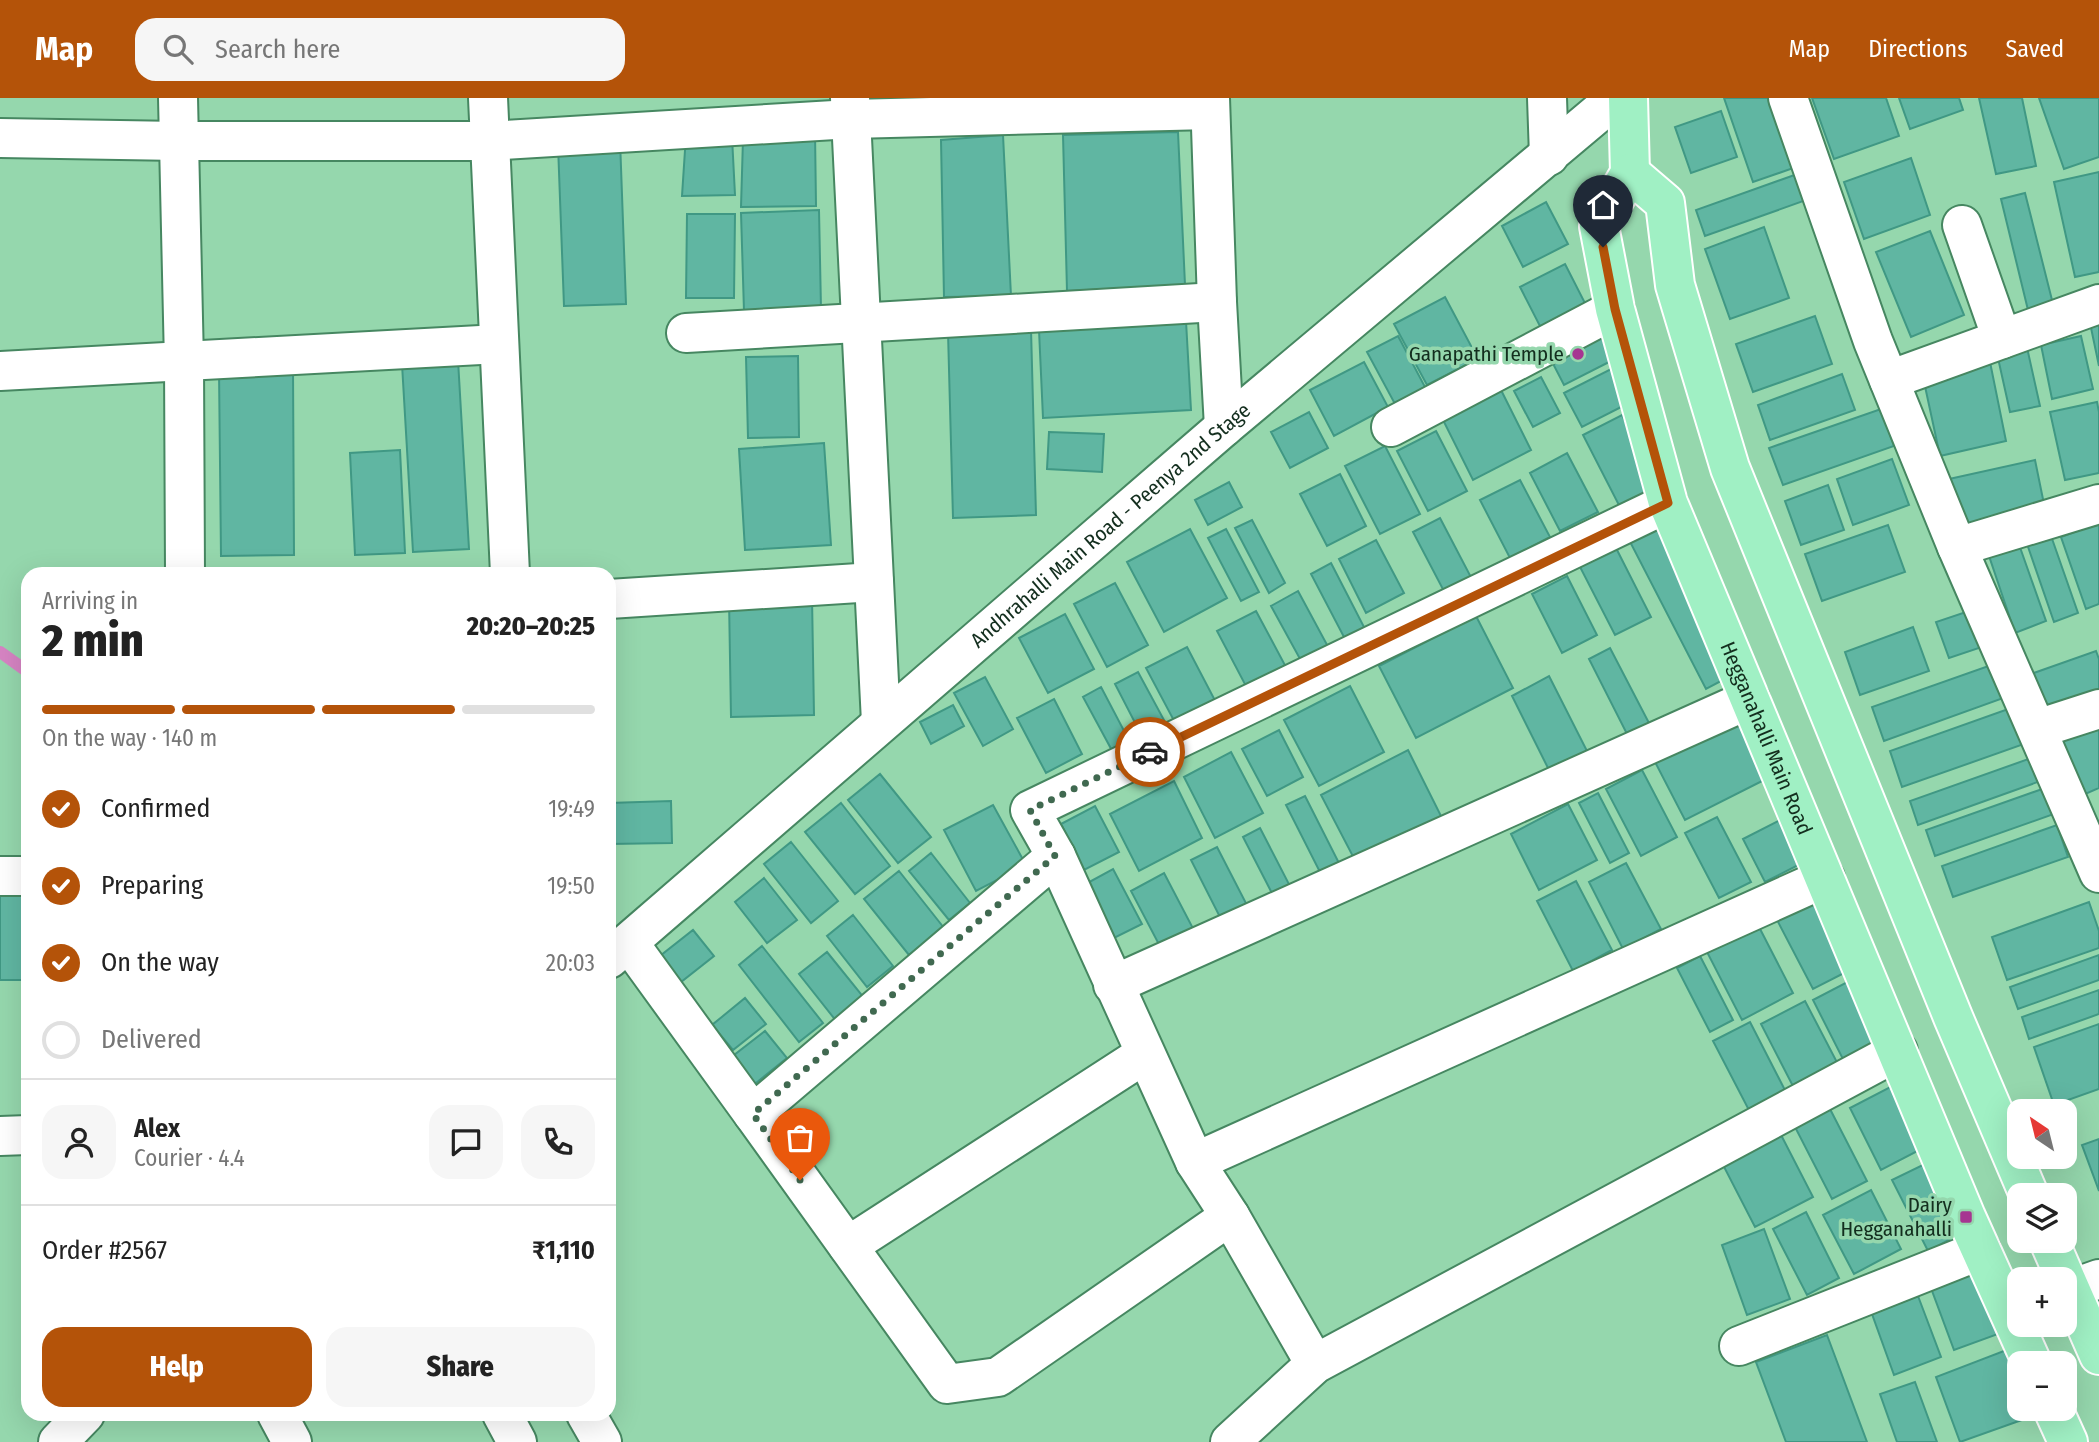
<!DOCTYPE html>
<html lang="en">
<head>
<meta charset="utf-8">
<style>
  :root { --surface:#fff; --page:#f6f6f6; --text:#222; --muted:#767676; --line:#e0e0e0; --accent:#b45309 }
  body { margin:0; font-family:"Fira Sans Condensed",sans-serif; background:var(--page); color:var(--text); height:100vh; display:flex; flex-direction:column; font-size:26px; white-space:nowrap }
  * { box-sizing:border-box; margin:0 }
  p { font-size:23px; color:var(--muted) }
  .icon { flex:none; width:38px; height:38px; fill:none; stroke:currentColor; stroke-width:2; stroke-linecap:round; stroke-linejoin:round }
  .map { position:relative; flex:1; overflow:hidden }
  .details { position:absolute; left:21px; top:469px; width:595px; height:854px; display:flex; flex-direction:column; background:var(--surface); border-radius:21px; box-shadow:0 7px 28px #0002 }
  .details>* { flex:none }
  .needle { width:46px; rotate:325deg }
  .tools { position:absolute; left:2007px; top:1001px; display:grid; gap:14px }
  .tools a { display:grid; place-items:center; width:70px; height:70px; border-radius:14px; background:var(--surface); box-shadow:0 7px 28px #0002; font-size:35px }
  .pin { position:absolute; display:grid; place-items:center; width:60px; height:60px; color:#fff; margin:-72px -30px; border-radius:50% 50% 50% 0; rotate:-45deg; box-shadow:0 0 7px #0007 }
  .pin .icon { rotate:45deg }
  .courier { position:absolute; display:grid; place-items:center; width:70px; height:70px; margin:-35px; border:5px solid #b45309; border-radius:50%; background:#fff; color:#222; box-shadow:0 2px 9px #0007 }
  .summary em { font-style:normal; font-weight:800 }
  .summary div { display:flex; flex-direction:column-reverse }
  .summary { display:flex; align-items:center; justify-content:space-between; height:119px; padding:0 21px }
  h1 { font-size:46px; font-weight:800; line-height:52px }
  .bar { display:grid; grid-template-columns:repeat(4,1fr); gap:10px 7px; align-content:center; height:84px; padding:0 21px }
  .bar i { height:9px; border-radius:5px; background:var(--line) }
  .bar .current { background:var(--accent) }
  .bar p { grid-column:span 4 }
  .line { display:flex; align-items:center; gap:18px; padding:0 21px; border-top:2px solid var(--line) }
  .line div { flex:1 }
  .round { display:grid; place-items:center; flex:none; width:74px; height:74px; border-radius:21px; background:var(--page) }
  ol { padding:0 21px; list-style:none }
  li { display:flex; align-items:center; gap:21px; height:77px }
  li p { margin-inline-start:auto }
  li .icon { padding:7px; border-radius:50%; background:var(--accent); color:#fff; stroke-width:4 }
  li:last-child { color:var(--muted) }
  li i { width:38px; height:38px; border:4px solid var(--line); border-radius:50% }
  .action { display:flex; gap:14px; margin-top:auto; padding:14px 21px }
  .action a { flex:1; height:80px; border-radius:21px; background:var(--accent); color:#fff; font-size:28px; font-weight:800; line-height:80px; text-align:center }
  .action a+a { background:var(--page); color:var(--text) }
  header { display:flex; align-items:center; gap:42px; box-sizing:border-box; height:98px; padding:0 35px; background:var(--accent); color:#fff }
  header strong { font-size:33px }
  nav { display:flex; gap:38px; margin-inline-start:auto; font-size:24px }
  .search { width:490px; height:63px; background:var(--page); display:flex; align-items:center; gap:18px; box-sizing:border-box; padding:0 24px; border-radius:21px; color:var(--muted); font-size:26px }
  .map>svg:first-child { display:block }
  .lines { fill:none; stroke-linecap:round; stroke-linejoin:round }
  .stream { stroke:#d684c3; stroke-width:12 }
  .building { fill:#60b6a2; stroke:#409884; stroke-width:2 }
  .minor-casing { stroke:#468761; stroke-width:42 }
  .major-casing { stroke:#fff; stroke-width:42 }
  .minor { stroke:#fff; stroke-width:38 }
  .major { stroke:#a0f0c4; stroke-width:38 }
  .done { stroke:#406950; stroke-width:7; stroke-dasharray:0 12.6 }
  .route { stroke:#b45309; stroke-width:9 }
  .poi-dot { fill:#a63591; stroke:#95d7ad; stroke-width:2.5 }
  .labels { text-anchor:middle; dominant-baseline:central; stroke-width:7; stroke-linejoin:round; paint-order:stroke }
  .poi-label { font-size:21px; fill:#132e1e; stroke:#95d7ad; text-anchor:end }
  .street-label { font-size:21px; fill:#132e1e; stroke:#95d7ad }
</style>
</head>
<body>
<header>
<strong>Map</strong>
<div class="search"><svg class="icon" aria-label="search" viewBox="0 0 24 24"><circle cx="10" cy="10" r="6"/><path d="M15 15l6 6"/></svg>Search here</div>
<nav><a>Map</a><a>Directions</a><a>Saved</a></nav>
</header>
<div class="map">
<svg width="2099" height="1344" viewBox="0 0 2099 1344">
  <rect width="100%" height="100%" fill="#95d7ad"/>
  <g class="lines">
    <!-- stream -->
    <path class="stream" d="M 0,554 L 28,574"/>
  </g>
  <!-- building -->
  <path class="building" d="M 1724,0 L 1778,0 L 1802,67 L 1753,84 Z
    M 1812,0 L 1886,0 L 1899,38 L 1834,61 Z
    M 1899,0 L 1959,0 L 1963,12 L 1910,31 Z
    M 1979,0 L 2022,0 L 2036,68 L 1996,76 Z
    M 2039,0 L 2099,0 L 2099,59 L 2064,71 Z
    M 1721,13 L 1737,59 L 1691,75 L 1675,29 Z
    M 815,34 L 816,108 L 741,109 L 743,41 Z
    M 1178,34 L 1185,187 L 1067,193 L 1063,37 Z
    M 686,37 L 732,39 L 735,97 L 682,98 Z
    M 1003,37 L 1011,198 L 944,199 L 941,42 Z
    M 620,42 L 626,206 L 564,208 L 558,47 Z
    M 1911,60 L 1930,117 L 1864,141 L 1844,84 Z
    M 2099,74 L 2099,174 L 2075,179 L 2054,84 Z
    M 1800,75 L 1809,101 L 1705,138 L 1696,112 Z
    M 2025,95 L 2053,206 L 2028,212 L 2001,101 Z
    M 1546,104 L 1568,146 L 1523,169 L 1502,128 Z
    M 819,112 L 821,211 L 744,213 L 741,115 Z
    M 687,116 L 735,116 L 734,200 L 686,200 Z
    M 1764,129 L 1789,200 L 1730,221 L 1705,151 Z
    M 1930,133 L 1964,217 L 1911,239 L 1876,154 Z
    M 1565,166 L 1589,213 L 1544,236 L 1520,189 Z
    M 1445,199 L 1478,261 L 1427,287 L 1394,226 Z
    M 1815,218 L 1832,266 L 1753,294 L 1736,246 Z
    M 1186,223 L 1191,312 L 1043,320 L 1039,232 Z
    M 2099,223 L 2099,268 L 2090,225 Z
    M 1031,231 L 1036,417 L 953,420 L 948,234 Z
    M 1598,233 L 1613,262 L 1564,287 L 1549,258 Z
    M 1398,238 L 1425,289 L 1395,306 L 1367,254 Z
    M 2081,238 L 2093,291 L 2052,301 L 2041,247 Z
    M 2026,245 L 2040,308 L 2010,314 L 1996,251 Z
    M 798,258 L 799,339 L 748,340 L 746,259 Z
    M 458,262 L 469,451 L 413,454 L 402,266 Z
    M 1364,264 L 1388,309 L 1334,338 L 1310,292 Z
    M 1990,264 L 2006,343 L 1940,358 L 1923,279 Z
    M 1615,269 L 1633,303 L 1582,329 L 1564,295 Z
    M 293,271 L 294,457 L 221,458 L 219,272 Z
    M 1842,276 L 1855,312 L 1770,342 L 1758,307 Z
    M 1541,279 L 1560,315 L 1533,329 L 1514,293 Z
    M 1501,292 L 1531,352 L 1473,382 L 1443,322 Z
    M 2097,304 L 2099,314 L 2099,375 L 2065,382 L 2050,314 Z
    M 1881,311 L 1894,348 L 1783,387 L 1769,350 Z
    M 1309,314 L 1328,350 L 1290,370 L 1271,334 Z
    M 1622,317 L 1661,393 L 1622,413 L 1583,337 Z
    M 1436,333 L 1467,393 L 1428,413 L 1397,353 Z
    M 1049,334 L 1104,336 L 1102,374 L 1047,371 Z
    M 824,345 L 831,447 L 745,452 L 739,351 Z
    M 1385,348 L 1420,416 L 1380,436 L 1345,368 Z
    M 400,352 L 405,455 L 355,457 L 350,355 Z
    M 1567,355 L 1598,414 L 1560,433 L 1530,375 Z
    M 1892,361 L 1909,407 L 1853,427 L 1837,381 Z
    M 2035,362 L 2045,411 L 1960,430 L 1949,381 Z
    M 1340,376 L 1366,428 L 1327,448 L 1300,396 Z
    M 1520,382 L 1550,439 L 1510,460 L 1480,402 Z
    M 1229,384 L 1242,409 L 1208,427 L 1195,402 Z
    M 1828,387 L 1844,432 L 1801,447 L 1785,403 Z
    M 1659,419 L 1738,574 L 1706,591 L 1626,436 Z
    M 1440,420 L 1474,485 L 1447,499 L 1413,434 Z
    M 1252,422 L 1285,485 L 1269,495 L 1235,430 Z
    M 2099,425 L 2099,506 L 2086,511 L 2061,439 Z
    M 1888,427 L 1905,474 L 1822,503 L 1805,456 Z
    M 1190,431 L 1227,500 L 1164,534 L 1127,464 Z
    M 1226,431 L 1259,494 L 1241,503 L 1208,440 Z
    M 2050,435 L 2078,515 L 2054,524 L 2026,443 Z
    M 2016,438 L 2046,523 L 2015,535 L 1986,449 Z
    M 1376,442 L 1404,495 L 1366,515 L 1339,461 Z
    M 1615,448 L 1651,519 L 1615,537 L 1579,467 Z
    M 1331,465 L 1365,531 L 1345,541 L 1311,476 Z
    M 1567,478 L 1597,537 L 1562,555 L 1532,496 Z
    M 1115,485 L 1148,547 L 1107,569 L 1074,506 Z
    M 1298,493 L 1332,556 L 1305,570 L 1271,508 Z
    M 812,499 L 814,617 L 731,619 L 729,501 Z
    M 1256,513 L 1287,571 L 1248,592 L 1217,533 Z
    M 1969,513 L 1982,549 L 1949,560 L 1936,524 Z
    M 1065,516 L 1094,571 L 1048,595 L 1019,540 Z
    M 1476,518 L 1513,590 L 1416,640 L 1379,568 Z
    M 1913,529 L 1929,573 L 1860,597 L 1845,554 Z
    M 1187,549 L 1220,612 L 1180,634 L 1146,570 Z
    M 1610,550 L 1649,625 L 1627,636 L 1589,561 Z
    M 2096,553 L 2099,561 L 2099,596 L 2045,615 L 2031,576 Z
    M 1997,565 L 2009,598 L 1884,643 L 1872,609 Z
    M 1138,574 L 1171,635 L 1147,648 L 1115,586 Z
    M 1549,578 L 1587,653 L 1549,672 L 1512,598 Z
    M 985,579 L 1013,631 L 983,648 L 954,595 Z
    M 1350,588 L 1384,654 L 1319,688 L 1284,622 Z
    M 1101,589 L 1132,648 L 1115,658 L 1083,599 Z
    M 1054,601 L 1082,656 L 1046,675 L 1017,620 Z
    M 953,607 L 964,628 L 931,646 L 920,624 Z
    M 2011,610 L 2024,646 L 1902,689 L 1890,653 Z
    M 1742,615 L 1774,677 L 1685,722 L 1653,660 Z
    M 2099,617 L 2099,690 L 2083,697 L 2057,634 Z
    M 1279,632 L 1303,679 L 1267,698 L 1242,651 Z
    M 1408,652 L 1445,726 L 1359,770 L 1321,697 Z
    M 1231,654 L 1263,715 L 1215,740 L 1184,679 Z
    M 2037,658 L 2046,681 L 1918,727 L 1910,703 Z
    M 1642,672 L 1677,739 L 1641,758 L 1606,691 Z
    M 880,676 L 931,739 L 898,765 L 848,702 Z
    M 1174,683 L 1202,740 L 1139,773 L 1110,716 Z
    M 2045,690 L 2054,716 L 1935,758 L 1926,732 Z
    M 1598,695 L 1629,755 L 1610,765 L 1579,705 Z
    M 1305,698 L 1344,775 L 1325,784 L 1286,707 Z
    M 671,703 L 672,745 L 609,746 L 609,705 Z
    M 841,705 L 890,768 L 855,796 L 805,734 Z
    M 1568,706 L 1597,762 L 1539,792 L 1511,736 Z
    M 993,707 L 1026,767 L 976,793 L 944,732 Z
    M 1095,708 L 1119,754 L 1084,772 L 1061,726 Z
    M 1788,718 L 1810,761 L 1765,784 L 1743,741 Z
    M 1717,719 L 1751,784 L 1719,800 L 1685,735 Z
    M 2057,727 L 2068,759 L 1953,799 L 1942,768 Z
    M 1260,730 L 1293,794 L 1276,803 L 1243,739 Z
    M 791,744 L 838,803 L 811,825 L 764,766 Z
    M 1217,749 L 1250,813 L 1224,827 L 1191,762 Z
    M 931,755 L 970,805 L 949,822 L 909,773 Z
    M 1626,765 L 1661,831 L 1623,851 L 1589,784 Z
    M 1113,771 L 1142,826 L 1110,842 L 1082,788 Z
    M 899,773 L 944,830 L 909,857 L 864,801 Z
    M 1164,775 L 1198,840 L 1165,858 L 1131,793 Z
    M 764,780 L 797,822 L 767,845 L 735,804 Z
    M 1576,783 L 1612,852 L 1573,873 L 1537,803 Z
    M 0,795 L 28,795 L 28,882 L 0,882 Z
    M 1814,801 L 1850,872 L 1813,891 L 1776,820 Z
    M 2089,804 L 2099,833 L 2099,850 L 2007,882 L 1992,839 Z
    M 853,817 L 893,868 L 867,889 L 827,838 Z
    M 1758,827 L 1793,895 L 1742,922 L 1707,854 Z
    M 693,832 L 714,858 L 681,884 L 660,858 Z
    M 762,848 L 823,925 L 799,944 L 739,867 Z
    M 827,854 L 865,901 L 837,924 L 799,876 Z
    M 2099,857 L 2099,882 L 2018,911 L 2010,889 Z
    M 1700,858 L 1733,922 L 1710,934 L 1677,870 Z
    M 1855,880 L 1889,947 L 1847,969 L 1813,902 Z
    M 2099,892 L 2099,916 L 2029,941 L 2022,919 Z
    M 745,900 L 766,926 L 733,952 L 712,927 Z
    M 1805,903 L 1841,972 L 1796,994 L 1761,926 Z
    M 1750,924 L 1789,1000 L 1752,1018 L 1713,943 Z
    M 2099,926 L 2099,991 L 2054,1007 L 2034,949 Z
    M 765,933 L 787,960 L 751,989 L 729,961 Z
    M 1898,985 L 1929,1047 L 1881,1072 L 1850,1010 Z
    M 1830,1011 L 1867,1083 L 1832,1101 L 1795,1029 Z
    M 1779,1033 L 1813,1099 L 1755,1129 L 1721,1063 Z
    M 2099,1041 L 2099,1093 L 2082,1047 Z
    M 1933,1062 L 1968,1132 L 1928,1153 L 1892,1082 Z
    M 1871,1092 L 1901,1151 L 1854,1176 L 1823,1117 Z
    M 1806,1114 L 1839,1180 L 1807,1197 L 1773,1131 Z
    M 1764,1131 L 1790,1201 L 1747,1217 L 1722,1147 Z
    M 1972,1166 L 1998,1236 L 1954,1252 L 1928,1182 Z
    M 1918,1198 L 1941,1259 L 1894,1277 L 1872,1216 Z
    M 1827,1237 L 1867,1344 L 1786,1344 L 1756,1264 Z
    M 2009,1251 L 2020,1280 L 2020,1311 L 2031,1311 L 2033,1318 L 1960,1344 L 1936,1279 Z
    M 1915,1284 L 1937,1344 L 1897,1344 L 1880,1296 Z"/>
  <g class="lines">
    <defs>
      <g id="minor">
        <path d="M 178,0 L 184,264 L 185,476"/>
        <path d="M 488,0 L 510,476"/>
        <path d="M 850,0 L 881,624"/>
        <path d="M 1210,0 L 1217,204 L 1224,329"/>
        <path d="M 1547,0 L 1549,58"/>
        <path d="M 1788,0 L 1873,243 L 1957,449 L 2099,775"/>
        <path d="M 0,40 L 179,43 L 488,43 L 851,21 L 1210,12"/>
        <path d="M 1962,127 L 2002,241"/>
        <path d="M 686,235 L 1217,204"/>
        <path d="M 0,273 L 499,246"/>
        <path d="M 1889,282 L 2099,206"/>
        <path d="M 1391,329 L 1615,211"/>
        <path d="M 1957,449 L 2099,406"/>
        <path d="M 609,501 L 874,484"/>
        <path d="M 2037,631 L 2099,611"/>
        <path d="M 0,778 L 28,778"/>
        <path d="M 629,845 L 753,1016 L 1056,758"/>
        <path id="s1" d="M 609,861 L 1224,329 L 1616,0"/>
        <path d="M 1113,887 L 1750,601"/>
        <path d="M 753,1016 L 947,1286 L 998,1279 L 1230,1118"/>
        <path d="M 0,1038 L 28,1037"/>
        <path d="M 1195,1064 L 1825,780"/>
        <path d="M 848,1148 L 1145,956"/>
        <path d="M 2065,1193 L 2099,1181"/>
        <path d="M 1739,1248 L 1981,1152"/>
        <path d="M 1315,1266 L 1230,1118 L 1195,1064 L 1056,758 L 1030,712 L 1668,405"/>
        <path d="M 277,1316 L 292,1344"/>
        <path d="M 502,1316 L 517,1344"/>
        <path d="M 586,1316 L 602,1344"/>
        <path d="M 58,1344 L 85,1316"/>
        <path d="M 1230,1344 L 1315,1266 L 1898,953"/>
      </g>
      <g id="major">
        <path id="s2" d="M 1628,0 L 1630,75 L 1599,128 L 1615,211 L 1668,405 L 1966,1119 L 2032,1265"/>
        <path d="M 1630,75 L 1665,105 L 1675,187 L 1730,370 L 1953,919 L 2029,1097"/>
        <path d="M 2049,1143 L 2099,1257"/>
        <path d="M 2053,1311 L 2068,1344"/>
      </g>
    </defs>
    <!-- minor casing -->
    <use href="#minor" class="minor-casing"/>
    <!-- major casing -->
    <use href="#major" class="major-casing"/>
    <!-- minor -->
    <use href="#minor" class="minor"/>
    <!-- major -->
    <use href="#major" class="major"/>
  </g>
  <g class="lines">
    <!-- done -->
    <path class="done" d="M 800,1082 L 753,1016 L 1055,758 L 1030,712 L 1150,654"/>
    <!-- route -->
    <path class="route" d="M 1150,654 L 1668,405 L 1615,211 L 1603,149"/>
  </g>
  <!-- markers -->
  <g class="poi-dot">
    <circle cx="1578" cy="256" r="7"/>
    <rect x="1959" y="1112" width="14" height="14" rx="3.5"/>
  </g>
  <g class="labels">
    <!-- poi labels -->
    <g class="poi-label">
      <text x="1564" y="256">Ganapathi Temple</text>
      <text x="1952" y="1107">Dairy<tspan x="1952" dy="24">Hegganahalli</tspan></text>
    </g>
    <!-- street labels -->
    <g class="street-label">
      <text stroke="none"><textPath href="#s1" startOffset="663">Andhrahalli Main Road - Peenya 2nd Stage</textPath></text>
      <text stroke="none"><textPath href="#s2" startOffset="677">Hegganahalli Main Road</textPath></text>
    </g>
  </g>
</svg>
<div class="tools">
<a><svg class="needle" viewBox="-14 -14 28 28"><path d="M0-13l5 13h-10z" fill="#e53935"/><path d="M0 13l5-13h-10z" fill="#767676"/></svg></a>
<a><svg class="icon" aria-label="layers" viewBox="0 0 24 24"><path d="M12 4l9 5-9 5-9-5zM3 14l9 5 9-5"/></svg></a>
<a>+</a>
<a>−</a>
</div>
<div class="pin" style="left:800px;top:1082px;background:#ea580c"><svg class="icon" aria-label="bag" viewBox="0 0 24 24"><path d="M5 8h14l-1 12H6zM9 8a3 3 0 0 1 6 0"/></svg></div>
<div class="pin" style="left:1603px;top:149px;background:#1f2937"><svg class="icon" aria-label="home" viewBox="0 0 24 24"><path d="M3 11l9-7 9 7M6 9v11h12V9"/></svg></div>
<div class="courier" style="left:1150px;top:654px"><svg class="icon" aria-label="car" viewBox="0 0 24 24"><path d="M5 17H2v-5l4-1 3-4h7l3 4 3 1v5h-3M9 17h6M6 11h13"/><circle cx="7" cy="17" r="2"/><circle cx="17" cy="17" r="2"/></svg></div>
<section class="details">
<div class="summary"><div><h1>2 min</h1><p>Arriving in</p></div><em>20:20–20:25</em></div>
<div class="bar"><i class="current"></i><i class="current"></i><i class="current"></i><i></i><p>On the way · 140 m</p></div>
<ol>
<li><svg class="icon" aria-label="check" viewBox="0 0 24 24"><path d="M5 12l5 5 9-10"/></svg>Confirmed<p>19:49</p></li>
<li><svg class="icon" aria-label="check" viewBox="0 0 24 24"><path d="M5 12l5 5 9-10"/></svg>Preparing<p>19:50</p></li>
<li><svg class="icon" aria-label="check" viewBox="0 0 24 24"><path d="M5 12l5 5 9-10"/></svg>On the way<p>20:03</p></li>
<li><i></i>Delivered</li>
</ol>
<div class="line" style="height:126px"><a class="round"><svg class="icon" aria-label="person" viewBox="0 0 24 24"><circle cx="12" cy="8" r="4"/><path d="M4 21q1-7 8-7t8 7"/></svg></a><div><b>Alex</b><p>Courier · 4.4</p></div><a class="round"><svg class="icon" aria-label="chat" viewBox="0 0 24 24"><path d="M4 5h16v11H9l-5 4z"/></svg></a><a class="round"><svg class="icon" aria-label="phone" viewBox="0 0 24 24"><path d="M5 4h4l2 5-3 2q2 4 5 5l2-3 5 2v4C11 20 4 13 5 4z"/></svg></a></div>
<div class="line" style="height:91px"><div>Order #2567</div><b>₹1,110</b></div>
<div class="action"><a>Help</a><a>Share</a></div>
</section>
</div>
</body>
</html>
